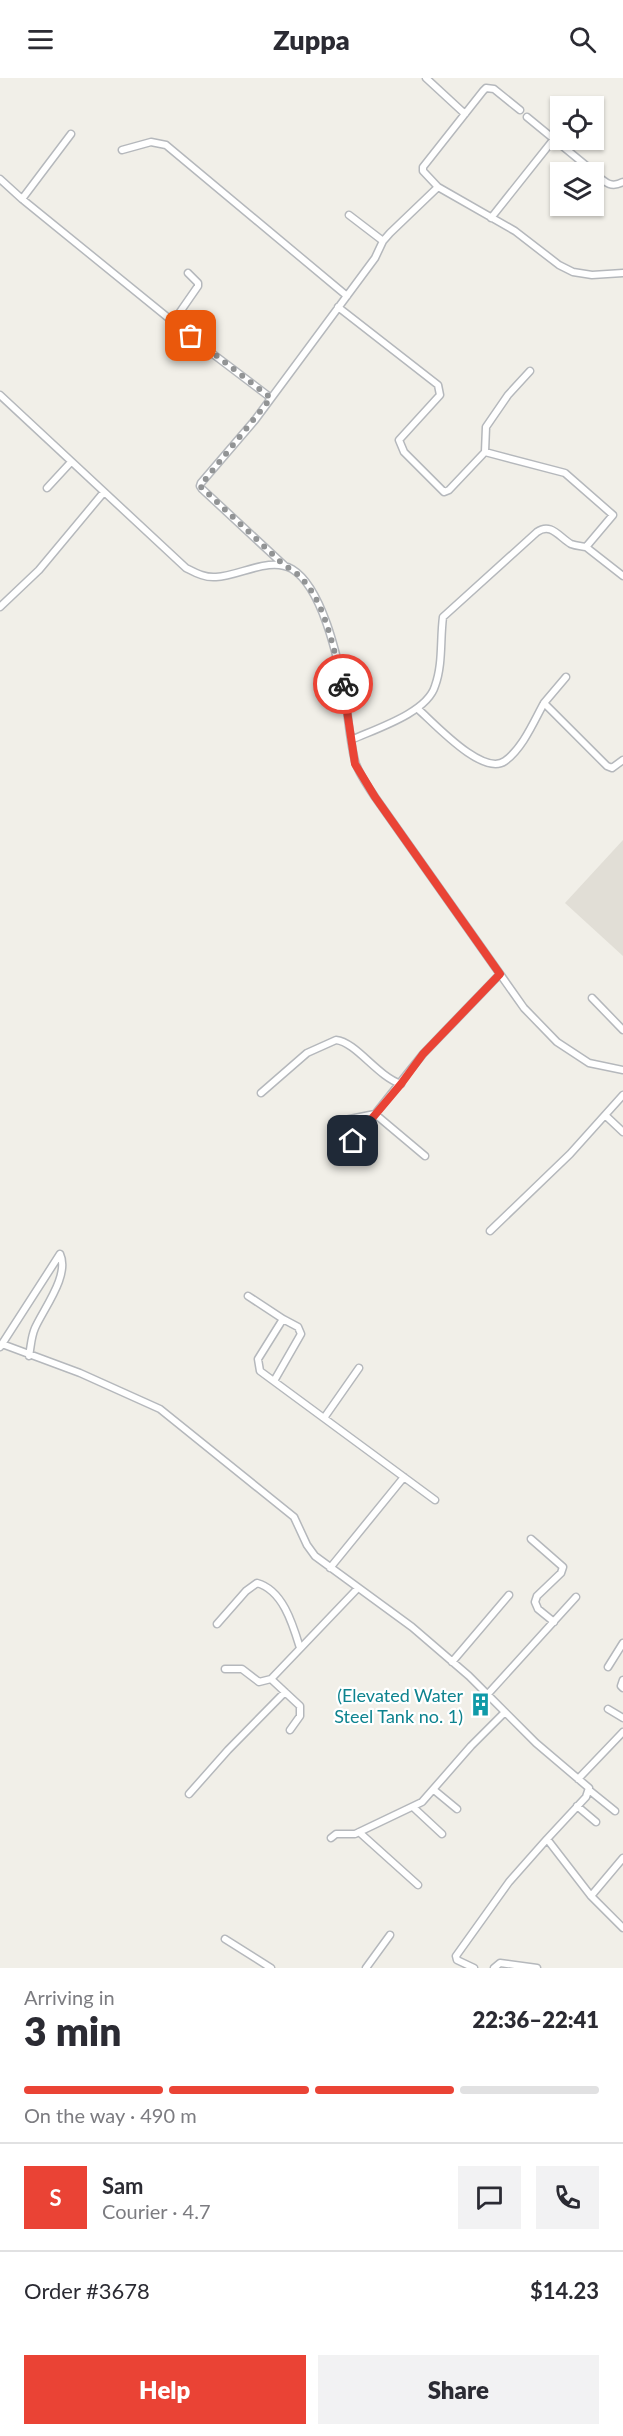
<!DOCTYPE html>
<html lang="en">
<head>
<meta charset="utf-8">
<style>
  :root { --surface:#fff; --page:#f2f2f3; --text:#2b2b33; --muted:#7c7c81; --line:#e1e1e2; --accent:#ea4335 }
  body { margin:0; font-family:Lato,sans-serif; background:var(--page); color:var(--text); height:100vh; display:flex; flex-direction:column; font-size:22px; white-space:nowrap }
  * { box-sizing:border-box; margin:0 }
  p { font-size:20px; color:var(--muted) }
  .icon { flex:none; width:33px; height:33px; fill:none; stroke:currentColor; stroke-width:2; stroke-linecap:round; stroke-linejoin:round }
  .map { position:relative; height:1890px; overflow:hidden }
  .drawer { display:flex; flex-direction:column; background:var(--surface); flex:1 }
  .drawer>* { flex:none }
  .buttons { position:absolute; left:550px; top:18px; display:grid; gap:12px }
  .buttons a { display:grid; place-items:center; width:54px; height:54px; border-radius:0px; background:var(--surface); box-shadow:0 2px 4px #0004; font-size:30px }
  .pin { position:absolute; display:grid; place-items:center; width:51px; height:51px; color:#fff; margin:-26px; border-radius:12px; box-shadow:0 3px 9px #0006 }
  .courier { position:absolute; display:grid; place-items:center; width:60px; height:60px; margin:-30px; border:4px solid #ea4335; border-radius:50%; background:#fff; color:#222; box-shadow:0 2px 8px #0007 }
  .summary em { font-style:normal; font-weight:800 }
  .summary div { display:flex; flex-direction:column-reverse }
  .summary { display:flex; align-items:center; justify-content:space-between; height:102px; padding:0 24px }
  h1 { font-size:39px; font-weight:800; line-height:45px }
  .bar { display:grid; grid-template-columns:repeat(4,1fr); gap:9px 6px; align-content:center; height:72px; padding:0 24px }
  .bar i { height:8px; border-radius:4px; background:var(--line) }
  .bar .current { background:var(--accent) }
  .bar p { grid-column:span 4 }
  .line { display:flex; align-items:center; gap:15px; padding:0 24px; border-top:2px solid var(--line) }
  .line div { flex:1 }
  .round { display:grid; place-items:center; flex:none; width:63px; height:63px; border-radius:0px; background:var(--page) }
  .button { display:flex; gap:12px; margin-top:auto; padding:12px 24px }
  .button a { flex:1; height:69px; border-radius:0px; background:var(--accent); color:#fff; font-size:24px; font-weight:800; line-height:69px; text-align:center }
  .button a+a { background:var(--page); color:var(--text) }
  header { display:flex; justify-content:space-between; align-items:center; height:78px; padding:0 24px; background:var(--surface); font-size:27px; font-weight:800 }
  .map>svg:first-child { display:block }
  .education { fill:#e1ded6 }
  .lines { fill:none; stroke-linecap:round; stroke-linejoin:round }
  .minor-casing { stroke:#b5b8bc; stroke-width:9 }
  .minor { stroke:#fff; stroke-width:6 }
  .done { stroke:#929495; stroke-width:6; stroke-dasharray:0 10.8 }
  .route { stroke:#ea4335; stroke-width:8 }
  .labels { text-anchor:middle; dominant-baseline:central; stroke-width:4.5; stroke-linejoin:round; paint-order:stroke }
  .culture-label { font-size:18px; fill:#0d838f; stroke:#fff; text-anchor:end }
</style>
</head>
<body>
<header><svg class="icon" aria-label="menu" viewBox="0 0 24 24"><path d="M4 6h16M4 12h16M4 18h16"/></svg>Zuppa<svg class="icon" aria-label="search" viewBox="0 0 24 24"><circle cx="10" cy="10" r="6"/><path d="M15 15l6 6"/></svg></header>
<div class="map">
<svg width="623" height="1890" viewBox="0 0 623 1890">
  <rect width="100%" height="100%" fill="#f1efe8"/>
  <!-- education -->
  <path class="education" d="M 623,762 L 623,878 L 565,825 Z"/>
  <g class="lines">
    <defs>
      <path id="minor" d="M 426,0 L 465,36
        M 527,39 L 594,94
        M 122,72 L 151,64 L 166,67 L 347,218
        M 594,95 C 604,103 610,111 623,104
        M 0,101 L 22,121 L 71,56
        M 438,109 L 515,153 L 559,187 L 573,194 L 592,197 L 623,195
        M 22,121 L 209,273 L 271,320
        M 349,137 L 383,163
        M 491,140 L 553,62
        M 338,229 L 438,307 L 440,317 L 399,362 L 404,374 L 444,414 L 449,412 L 485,374 L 486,349 L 508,317 L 530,293
        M 173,244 L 198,208 L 198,205 L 188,195
        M 0,317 L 186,490 C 196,495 205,500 216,499 C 240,498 270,478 292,491 C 322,509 337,578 344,611 C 348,634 349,659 355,683 C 358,695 368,708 375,719 L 524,930 L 557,964 L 589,985 L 623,992
        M 47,410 L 71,384
        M 586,469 L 623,498
        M 285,488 L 202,411 L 200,408 L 201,405 L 255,342 L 375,180 L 383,163 L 390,155 L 438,109 L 423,93 L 423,89 L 483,13 L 486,10 L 494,11 L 520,32
        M 0,529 L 39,492 L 104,414
        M 544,625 L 566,599
        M 418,631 C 434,645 483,699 505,683 C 523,670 534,643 544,625 L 607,688 L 612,690 L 623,682
        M 351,662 C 375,651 427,635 435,608 C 443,586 440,562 443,539 L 537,454 C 551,444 559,459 571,466 C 576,468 581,468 586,469 L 613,437 L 565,395 L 485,374
        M 592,920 L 623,952
        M 261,1015 L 307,975 L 336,962 C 356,964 377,998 401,1006
        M 605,1037 L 623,1054
        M 340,1043 L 375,1036 L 423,976 L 500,896
        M 353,1063 L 375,1036 L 425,1078
        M 490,1153 L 570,1076 L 623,1017
        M 248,1218 L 283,1241 L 258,1281 L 260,1293 L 435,1422
        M 2,1266 L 60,1176 C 70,1197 44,1230 35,1250 C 31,1259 31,1268 29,1278
        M 0,1269 L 2,1266 L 80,1295 L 160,1331 L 294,1439 L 307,1467 L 315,1478 L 412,1549 L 469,1598 L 536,1665 L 589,1710 L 586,1719 L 547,1761
        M 274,1303 L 301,1256 L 298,1249 L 283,1241
        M 324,1340 L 359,1290
        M 531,1461 L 563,1489 L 561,1495 L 537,1518 L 535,1524 L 538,1531 L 554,1544
        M 330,1490 L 404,1399
        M 217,1546 L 246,1513 L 257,1505 C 283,1512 293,1547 300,1570
        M 452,1584 L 509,1517
        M 608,1589 L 623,1565
        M 225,1591 L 242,1591 L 259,1604 L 271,1601 L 358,1510
        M 271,1601 L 300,1628 L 300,1638 L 290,1652
        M 623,1602 L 621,1608 L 623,1610
        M 487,1617 L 576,1519
        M 608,1631 L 623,1640
        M 578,1701 L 623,1654
        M 434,1712 L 457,1731
        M 589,1712 L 615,1733
        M 189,1716 L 228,1672 L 285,1614
        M 577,1728 L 596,1744
        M 414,1730 L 442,1756
        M 359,1754 L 418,1807
        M 331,1760 L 336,1756 L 355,1756 L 422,1724 L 471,1668 L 505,1634
        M 591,1818 L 623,1780
        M 225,1861 L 271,1890
        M 366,1890 L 390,1857
        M 474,1890 L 457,1882 L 456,1878 L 509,1804 L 547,1761 L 591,1818 L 623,1850
        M 494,1890 L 500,1885 L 537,1890"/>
    </defs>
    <!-- minor casing -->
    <use href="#minor" class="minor-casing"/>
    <!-- minor -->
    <use href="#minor" class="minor"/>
  </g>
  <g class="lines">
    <!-- done -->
    <path class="done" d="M 191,258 L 271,320 L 200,408 L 285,488 C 324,507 332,569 343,606"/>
    <!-- route -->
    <path class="route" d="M 343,606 L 355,686 L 375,719 L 500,896 L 423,976 L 401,1006 L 353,1063"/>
  </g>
  <!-- icons -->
  <defs>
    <symbol id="building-bare" viewBox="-9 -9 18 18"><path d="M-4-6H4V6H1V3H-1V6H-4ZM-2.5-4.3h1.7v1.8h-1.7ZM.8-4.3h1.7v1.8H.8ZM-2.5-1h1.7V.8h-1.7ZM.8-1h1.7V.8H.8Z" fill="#0f9aa8" stroke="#fff" stroke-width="2.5" paint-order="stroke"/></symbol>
  </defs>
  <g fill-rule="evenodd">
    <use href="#building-bare" x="464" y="1610" width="33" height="33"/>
  </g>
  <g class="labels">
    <!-- culture labels -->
    <g class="culture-label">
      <text x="463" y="1617">(Elevated Water<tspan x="463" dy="21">Steel Tank no. 1)</tspan></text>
    </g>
  </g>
</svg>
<div class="buttons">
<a><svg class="icon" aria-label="locate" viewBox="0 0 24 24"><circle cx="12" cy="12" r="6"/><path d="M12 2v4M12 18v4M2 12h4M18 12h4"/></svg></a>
<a><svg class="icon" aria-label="layers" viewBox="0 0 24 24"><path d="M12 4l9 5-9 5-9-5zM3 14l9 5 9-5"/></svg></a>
</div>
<div class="pin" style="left:191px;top:258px;background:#ea580c"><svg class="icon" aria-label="bag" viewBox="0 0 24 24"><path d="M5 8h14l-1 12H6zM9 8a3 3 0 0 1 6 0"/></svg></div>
<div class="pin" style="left:353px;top:1063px;background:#1f2937"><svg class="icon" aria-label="home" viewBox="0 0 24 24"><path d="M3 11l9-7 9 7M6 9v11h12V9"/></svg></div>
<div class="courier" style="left:343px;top:606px"><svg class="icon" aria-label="bike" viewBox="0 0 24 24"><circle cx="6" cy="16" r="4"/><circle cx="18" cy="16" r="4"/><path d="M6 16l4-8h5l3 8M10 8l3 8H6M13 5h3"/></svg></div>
</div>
<section class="drawer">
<div class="summary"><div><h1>3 min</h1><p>Arriving in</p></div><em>22:36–22:41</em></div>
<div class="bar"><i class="current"></i><i class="current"></i><i class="current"></i><i></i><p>On the way · 490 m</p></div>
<div class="line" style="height:108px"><b class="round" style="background:var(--accent);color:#fff">S</b><div><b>Sam</b><p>Courier · 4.7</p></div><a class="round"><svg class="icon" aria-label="chat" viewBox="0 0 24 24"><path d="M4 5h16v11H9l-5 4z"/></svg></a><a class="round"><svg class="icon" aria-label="phone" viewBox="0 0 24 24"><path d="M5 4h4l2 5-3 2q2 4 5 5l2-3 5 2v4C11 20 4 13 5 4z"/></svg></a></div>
<div class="line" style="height:78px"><div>Order #3678</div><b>$14.23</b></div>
<div class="button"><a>Help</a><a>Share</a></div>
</section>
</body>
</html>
